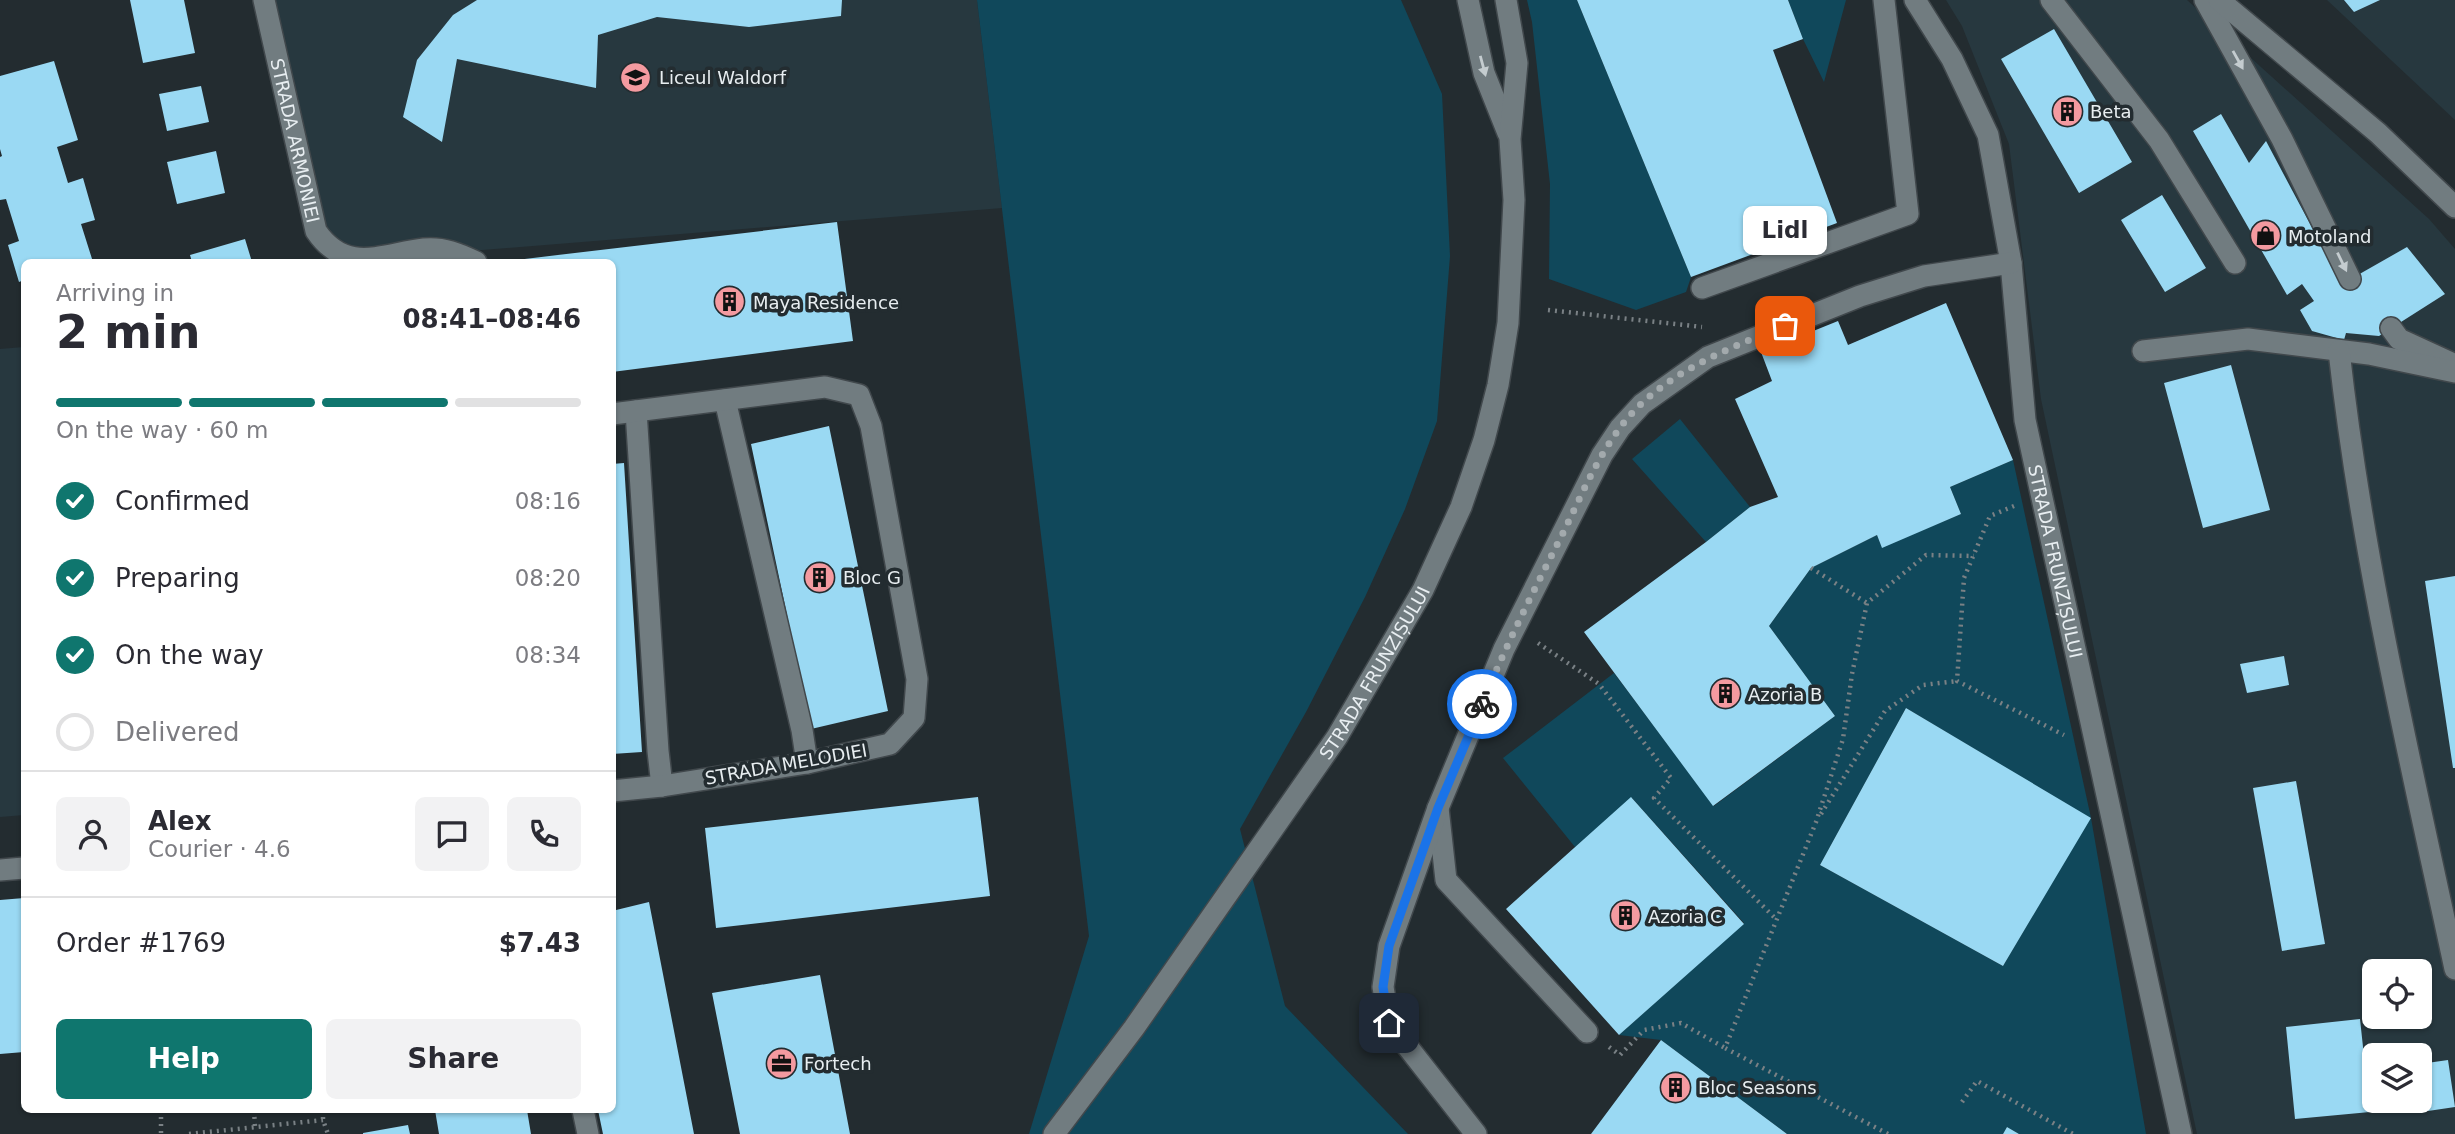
<!DOCTYPE html>
<html lang="en">
<head>
<meta charset="utf-8">
<style>
  :root { --surface:#fff; --page:#f2f2f3; --text:#2b2b33; --muted:#7c7c81; --line:#e1e1e2; --accent:#0f766e }
  body { margin:0; font-family:"DejaVu Sans",sans-serif; background:var(--page); color:var(--text); height:100vh; display:flex; flex-direction:column; font-size:26px; white-space:nowrap }
  * { box-sizing:border-box; margin:0 }
  p { font-size:23px; color:var(--muted) }
  .icon { flex:none; width:38px; height:38px; fill:none; stroke:currentColor; stroke-width:2; stroke-linecap:round; stroke-linejoin:round }
  .map { position:relative; flex:1; overflow:hidden }
  .panel { position:absolute; left:21px; top:259px; width:595px; height:854px; display:flex; flex-direction:column; background:var(--surface); border-radius:10px; box-shadow:0 2px 5px #0004 }
  .panel>* { flex:none }
  .tools { position:absolute; left:2362px; top:959px; display:grid; gap:14px }
  .tools a { display:grid; place-items:center; width:70px; height:70px; border-radius:10px; background:var(--surface); box-shadow:0 2px 5px #0004; font-size:35px }
  .pin { position:absolute; display:grid; place-items:center; width:60px; height:60px; color:#fff; margin:-30px; border-radius:14px; box-shadow:0 4px 10px #0006 }
  .courier { position:absolute; display:grid; place-items:center; width:70px; height:70px; margin:-35px; border:5px solid #1a73e8; border-radius:50%; background:#fff; color:#222; box-shadow:0 2px 9px #0007 }
  .bubble { position:absolute; height:49px; border-radius:10px; background:var(--surface); box-shadow:0 2px 5px #0004; font-size:23px; font-weight:700; line-height:49px; text-align:center }
  .headline em { font-style:normal; font-weight:700 }
  .headline div { display:flex; flex-direction:column-reverse }
  .headline { display:flex; align-items:center; justify-content:space-between; height:119px; padding:0 35px }
  h1 { font-size:46px; font-weight:700; line-height:52px }
  .bar { display:grid; grid-template-columns:repeat(4,1fr); gap:10px 7px; align-content:center; height:84px; padding:0 35px }
  .bar i { height:9px; border-radius:5px; background:var(--line) }
  .bar .selected { background:var(--accent) }
  .bar p { grid-column:span 4 }
  .line { display:flex; align-items:center; gap:18px; padding:0 35px; border-top:2px solid var(--line) }
  .line div { flex:1 }
  .round { display:grid; place-items:center; flex:none; width:74px; height:74px; border-radius:10px; background:var(--page) }
  ol { padding:0 35px; list-style:none }
  li { display:flex; align-items:center; gap:21px; height:77px }
  li p { margin-inline-start:auto }
  li .icon { padding:7px; border-radius:50%; background:var(--accent); color:#fff; stroke-width:4 }
  li:last-child { color:var(--muted) }
  li i { width:38px; height:38px; border:4px solid var(--line); border-radius:50% }
  .primary-button { display:flex; gap:14px; margin-top:auto; padding:14px 35px }
  .primary-button a { flex:1; height:80px; border-radius:10px; background:var(--accent); color:#fff; font-size:28px; font-weight:700; line-height:80px; text-align:center }
  .primary-button a+a { background:var(--page); color:var(--text) }
  .map>svg:first-child { display:block }
  .built { fill:#27383f; fill-rule:evenodd }
  .green { fill:#10485b; fill-rule:evenodd }
  .building { fill:#9ad9f3 }
  .lines { fill:none; stroke-linecap:round; stroke-linejoin:round }
  .lane-casing { stroke:#41484c; stroke-width:24 }
  .street-casing { stroke:#41484c; stroke-width:24 }
  .secondary-casing { stroke:#41484c; stroke-width:24 }
  .path { stroke:#7a8185; stroke-width:4.5; stroke-dasharray:2 5; stroke-linecap:butt }
  .lane { stroke:#717c80; stroke-width:21 }
  .street { stroke:#717c80; stroke-width:21 }
  .secondary { stroke:#717c80; stroke-width:21 }
  .oneway { fill:#c4cccf }
  .done { stroke:#a3aaad; stroke-width:7; stroke-dasharray:0 12.6 }
  .route { stroke:#1a73e8; stroke-width:9 }
  .labels { text-anchor:middle; dominant-baseline:central; stroke-width:7; stroke-linejoin:round; paint-order:stroke }
  .poi-label { font-size:18px; fill:#e8eef1; stroke:#232c30; text-anchor:start }
  .street-label { font-size:18px; fill:#e8eef1; stroke:#232c30 }
</style>
</head>
<body>
<div class="map">
<svg width="2455" height="1134" viewBox="0 0 2455 1134">
  <rect width="100%" height="100%" fill="#232c30"/>
  <!-- built -->
  <path class="built" d="M 267,0 L 977,0 L 1002,208 L 457,252 L 326,246 Z
    M 1946,0 L 2187,0 L 2429,219 L 2455,249 L 2455,1134 L 2197,1134 L 2041,399 L 2009,144 L 1962,26 ZM 2375,971 L 2420,971 L 2420,1017 L 2375,1017 ZM 2375,1055 L 2420,1055 L 2420,1101 L 2375,1101 Z
    M 2327,0 L 2455,0 L 2455,120 Z
    M 24,347 L 24,815 L 0,817 L 0,349 Z"/>
  <!-- green -->
  <path class="green" d="M 977,0 L 1401,0 L 1442,94 L 1450,256 L 1437,421 L 1405,509 L 1365,597 L 1306,712 L 1240,829 L 1285,1006 L 1408,1134 L 1029,1134 L 1089,936 Z
    M 1527,0 L 1577,0 L 1691,277 L 1686,292 L 1636,310 L 1549,279 L 1550,184 L 1532,22 Z
    M 1788,0 L 1846,0 L 1824,82 L 1803,39 Z
    M 1680,419 L 1750,507 L 1706,542 L 1632,459 Z
    M 2013,460 L 2091,818 L 2146,1134 L 2019,1134 L 2007,1127 L 2003,1134 L 1787,1134 L 1661,1040 L 1619,1035 L 1744,923 L 1632,798 L 1575,847 L 1503,758 L 1614,673 L 1714,806 L 1835,716 L 1769,626 L 1811,568 L 1877,535 L 1882,547 L 1961,514 L 1950,487 ZM 1906,708 L 2090,818 L 2003,966 L 1820,865 Z"/>
  <!-- building -->
  <path class="building" d="M 130,0 L 184,0 L 195,53 L 143,63 Z
    M 477,0 L 842,0 L 841,16 L 749,27 L 657,17 L 598,35 L 596,88 L 457,59 L 442,142 L 403,117 L 417,60 L 453,15 Z
    M 1577,0 L 1788,0 L 1803,39 L 1773,50 L 1837,223 L 1691,277 Z
    M 2344,0 L 2380,0 L 2354,12 Z
    M 2054,29 L 2132,162 L 2079,193 L 2001,59 Z
    M 54,61 L 78,140 L 57,147 L 68,183 L 83,178 L 95,220 L 81,224 L 93,262 L 24,262 L 24,280 L 19,282 L 8,245 L 19,241 L 6,199 L 0,200 L 0,157 L 2,156 L 0,149 L 0,76 Z
    M 201,86 L 209,122 L 167,131 L 159,94 Z
    M 2221,114 L 2249,163 L 2266,141 L 2342,284 L 2407,247 L 2445,294 L 2379,336 L 2346,333 L 2344,340 L 2312,331 L 2300,310 L 2314,301 L 2302,284 L 2287,295 L 2193,131 Z
    M 216,151 L 225,193 L 177,204 L 167,162 Z
    M 2162,195 L 2206,268 L 2165,292 L 2121,220 Z
    M 837,222 L 853,341 L 612,372 L 612,262 L 507,262 L 507,261 Z
    M 245,239 L 252,262 L 192,262 L 190,255 Z
    M 1946,303 L 2013,460 L 1950,487 L 1961,514 L 1882,548 L 1877,535 L 1811,568 L 1769,626 L 1835,716 L 1713,806 L 1584,632 L 1706,542 L 1750,507 L 1778,497 L 1735,399 L 1772,381 L 1761,352 L 1838,321 L 1848,345 Z
    M 2231,365 L 2270,510 L 2203,528 L 2164,383 Z
    M 829,426 L 888,711 L 811,729 L 751,444 Z
    M 624,463 L 642,752 L 612,754 L 612,464 Z
    M 2455,576 L 2455,768 L 2453,768 L 2425,581 Z
    M 2284,656 L 2289,685 L 2247,693 L 2240,664 Z
    M 1906,708 L 2091,818 L 2003,966 L 1820,865 Z
    M 2296,781 L 2325,944 L 2282,951 L 2253,788 Z
    M 978,797 L 990,896 L 716,928 L 705,828 Z
    M 1631,797 L 1744,924 L 1619,1035 L 1506,909 Z
    M 24,898 L 24,1052 L 0,1054 L 0,900 Z
    M 649,902 L 694,1134 L 603,1134 L 598,1110 L 612,1110 L 612,911 Z
    M 820,975 L 850,1134 L 740,1134 L 712,993 Z
    M 2360,1019 L 2370,1112 L 2295,1119 L 2286,1027 Z
    M 1661,1040 L 1787,1134 L 1591,1134 Z
    M 2448,1060 L 2455,1107 L 2428,1111 L 2420,1064 Z
    M 114,1110 L 133,1110 L 133,1111 L 114,1113 Z
    M 435,1110 L 527,1110 L 531,1134 L 439,1134 Z
    M 408,1125 L 410,1134 L 363,1134 L 363,1133 Z
    M 2007,1127 L 2019,1134 L 2003,1134 Z"/>
  <g class="lines">
    <defs>
      <g id="lane">
        <path id="s1" d="M 264,0 L 316,231 C 346,275 382,254 424,249 C 443,247 460,254 476,262"/>
        <path d="M 2051,0 L 2159,140 L 2235,263"/>
        <path d="M 2205,0 L 2282,139 L 2350,279"/>
        <path d="M 1702,288 L 1908,214 L 1884,0"/>
        <path d="M 2391,328 L 2399,339 L 2449,362"/>
        <path d="M 2143,351 L 2248,339 L 2369,354 L 2455,372"/>
        <path d="M 2339,351 C 2362,559 2411,764 2455,969"/>
        <path d="M 725,400 L 802,730 L 807,763"/>
        <path d="M 636,411 L 658,751 L 662,786"/>
        <path d="M 1438,808 L 1446,880 L 1587,1032"/>
      </g>
      <g id="street">
        <path id="s2" d="M 1915,0 L 1952,59 L 1988,135 L 2011,263 L 2025,420 L 2181,1134"/>
        <path d="M 612,414 L 825,387 L 859,395 L 871,426 L 917,679 L 914,718 L 890,744 L 807,763 L 662,786 L 612,791"/>
        <path d="M 0,870 L 24,868"/>
        <path d="M 583,1110 L 588,1134"/>
        <path d="M 1476,1134 L 1389,1023 L 1383,987 L 1389,946 L 1438,808 L 1504,649 L 1602,455 L 1620,428 L 1642,404 L 1708,357 L 1860,296 L 1924,276 L 2011,263"/>
      </g>
      <g id="secondary">
        <path d="M 1468,0 L 1484,73 L 1508,133"/>
        <path d="M 2219,0 L 2378,133 L 2455,207"/>
        <path id="s3" d="M 1054,1134 L 1134,1028 L 1337,737 L 1423,590 L 1461,507 L 1484,440 L 1498,385 L 1508,323 L 1514,200 L 1510,139 L 1517,63 L 1506,0"/>
      </g>
    </defs>
    <!-- lane casing -->
    <use href="#lane" class="lane-casing"/>
    <!-- street casing -->
    <use href="#street" class="street-casing"/>
    <!-- secondary casing -->
    <use href="#secondary" class="secondary-casing"/>
    <!-- path -->
    <path class="path" d="M 1548,310 L 1702,327
      M 2014,506 L 1990,516 L 1964,578 L 1957,681 L 2064,735
      M 1811,568 L 1867,603
      M 1538,643 L 1599,684 L 1671,778 L 1654,798 L 1777,920
      M 1821,814 L 1885,711 L 1923,685 L 1957,681
      M 1609,1047 L 1620,1055 L 1644,1030 L 1681,1023 L 1725,1048
      M 1962,1102 L 1977,1081 L 2073,1134
      M 161,1110 L 161,1134
      M 254,1110 L 255,1127
      M 323,1110 L 323,1120 L 328,1134
      M 189,1134 L 323,1120
      M 1888,1134 L 1725,1048 L 1816,822 L 1843,739 L 1852,674 L 1867,603 L 1926,555 L 1974,556"/>
    <!-- lane -->
    <use href="#lane" class="lane"/>
    <!-- street -->
    <use href="#street" class="street"/>
    <!-- secondary -->
    <use href="#secondary" class="secondary"/>
  </g>
  <!-- one-way arrows -->
  <defs><path id="oneway-solid" d="M-6-.8H1V-3.2L6.5 0L1 3.2V.8H-6Z" transform="scale(1.75)"/></defs>
  <g class="oneway">
    <use href="#oneway-solid" transform="translate(2238 60) rotate(61)"/>
    <use href="#oneway-solid" transform="translate(1483 66) rotate(75)"/>
    <use href="#oneway-solid" transform="translate(2342 262) rotate(64)"/>
  </g>
  <g class="lines">
    <!-- done -->
    <path class="done" d="M 1482,704 C 1506,645 1535,588 1564,531 C 1585,488 1605,438 1641,404 C 1682,366 1734,346 1785,326"/>
    <!-- route -->
    <path class="route" d="M 1389,1023 L 1383,987 L 1389,946 L 1438,808 L 1482,704"/>
  </g>
  <!-- icons -->
  <defs>
    <symbol id="school-disc" viewBox="-11 -11 22 22"><circle r="9.5" fill="#f49aa0" stroke="#232c30"/><path d="M0-5L7-2L0 1L-7-2ZM-4 1L0 2.5L4 1V4Q0 6-4 4Z" fill="#111"/></symbol>
    <symbol id="building-disc" viewBox="-11 -11 22 22"><circle r="9.5" fill="#f49aa0" stroke="#232c30"/><path d="M-4-6H4V6H1V3H-1V6H-4ZM-2.5-4.3h1.7v1.8h-1.7ZM.8-4.3h1.7v1.8H.8ZM-2.5-1h1.7V.8h-1.7ZM.8-1h1.7V.8H.8Z" fill="#111"/></symbol>
    <symbol id="shop-disc" viewBox="-11 -11 22 22"><circle r="9.5" fill="#f49aa0" stroke="#232c30"/><path d="M-5-2.5h2.3a2.7 3.5 0 0 1 5.4 0H5L5.5 6h-11ZM-1.5-2.5h3a1.5 2.3 0 0 0-3 0Z" fill="#111"/></symbol>
    <symbol id="office-disc" viewBox="-11 -11 22 22"><circle r="9.5" fill="#f49aa0" stroke="#232c30"/><path d="M-6-3h4V-5.5h4V-3h4V5H-6ZM-1-4.5V-3h2v-1.5ZM-6 0V1H6V0Z" fill="#111"/></symbol>
  </defs>
  <g fill-rule="evenodd">
    <use href="#school-disc" x="618" y="60" width="35" height="35"/>
    <use href="#building-disc" x="2050" y="94" width="35" height="35"/>
    <use href="#shop-disc" x="2248" y="218" width="35" height="35"/>
    <use href="#building-disc" x="712" y="284" width="35" height="35"/>
    <use href="#building-disc" x="802" y="560" width="35" height="35"/>
    <use href="#building-disc" x="1708" y="676" width="35" height="35"/>
    <use href="#building-disc" x="1608" y="898" width="35" height="35"/>
    <use href="#office-disc" x="764" y="1046" width="35" height="35"/>
    <use href="#building-disc" x="1658" y="1070" width="35" height="35"/>
  </g>
  <g class="labels">
    <!-- poi labels -->
    <g class="poi-label">
      <text x="659" y="77">Liceul Waldorf</text>
      <text x="2090" y="111">Beta</text>
      <text x="2288" y="236">Motoland</text>
      <text x="753" y="302">Maya Residence</text>
      <text x="843" y="577">Bloc G</text>
      <text x="1748" y="694">Azoria B</text>
      <text x="1648" y="916">Azoria C</text>
      <text x="804" y="1063">Fortech</text>
      <text x="1698" y="1087">Bloc Seasons</text>
    </g>
    <!-- street labels -->
    <g class="street-label">
      <text stroke="none"><textPath href="#s1" startOffset="144">STRADA ARMONIEI</textPath></text>
      <text stroke="none"><textPath href="#s2" startOffset="586">STRADA FRUNZIȘULUI</textPath></text>
      <text stroke="none"><textPath href="#s3" startOffset="562">STRADA FRUNZIȘULUI</textPath></text>
      <text transform="translate(786 764) rotate(-10)">STRADA MELODIEI</text>
    </g>
  </g>
</svg>
<div class="tools">
<a><svg class="icon" aria-label="locate" viewBox="0 0 24 24"><circle cx="12" cy="12" r="6"/><path d="M12 2v4M12 18v4M2 12h4M18 12h4"/></svg></a>
<a><svg class="icon" aria-label="layers" viewBox="0 0 24 24"><path d="M12 4l9 5-9 5-9-5zM3 14l9 5 9-5"/></svg></a>
</div>
<div class="pin" style="left:1785px;top:326px;background:#ea580c"><svg class="icon" aria-label="bag" viewBox="0 0 24 24"><path d="M5 8h14l-1 12H6zM9 8a3 3 0 0 1 6 0"/></svg></div>
<div class="pin" style="left:1389px;top:1023px;background:#1f2937"><svg class="icon" aria-label="home" viewBox="0 0 24 24"><path d="M3 11l9-7 9 7M6 9v11h12V9"/></svg></div>
<div class="courier" style="left:1482px;top:704px"><svg class="icon" aria-label="bike" viewBox="0 0 24 24"><circle cx="6" cy="16" r="4"/><circle cx="18" cy="16" r="4"/><path d="M6 16l4-8h5l3 8M10 8l3 8H6M13 5h3"/></svg></div>
<div class="bubble" style="left:1743px;top:206px;width:84px">Lidl</div>
<section class="panel">
<div class="headline"><div><h1>2 min</h1><p>Arriving in</p></div><em>08:41–08:46</em></div>
<div class="bar"><i class="selected"></i><i class="selected"></i><i class="selected"></i><i></i><p>On the way · 60 m</p></div>
<ol>
<li><svg class="icon" aria-label="check" viewBox="0 0 24 24"><path d="M5 12l5 5 9-10"/></svg>Confirmed<p>08:16</p></li>
<li><svg class="icon" aria-label="check" viewBox="0 0 24 24"><path d="M5 12l5 5 9-10"/></svg>Preparing<p>08:20</p></li>
<li><svg class="icon" aria-label="check" viewBox="0 0 24 24"><path d="M5 12l5 5 9-10"/></svg>On the way<p>08:34</p></li>
<li><i></i>Delivered</li>
</ol>
<div class="line" style="height:126px"><a class="round"><svg class="icon" aria-label="person" viewBox="0 0 24 24"><circle cx="12" cy="8" r="4"/><path d="M4 21q1-7 8-7t8 7"/></svg></a><div><b>Alex</b><p>Courier · 4.6</p></div><a class="round"><svg class="icon" aria-label="chat" viewBox="0 0 24 24"><path d="M4 5h16v11H9l-5 4z"/></svg></a><a class="round"><svg class="icon" aria-label="phone" viewBox="0 0 24 24"><path d="M5 4h4l2 5-3 2q2 4 5 5l2-3 5 2v4C11 20 4 13 5 4z"/></svg></a></div>
<div class="line" style="height:91px"><div>Order #1769</div><b>$7.43</b></div>
<div class="primary-button"><a>Help</a><a>Share</a></div>
</section>
</div>
</body>
</html>
